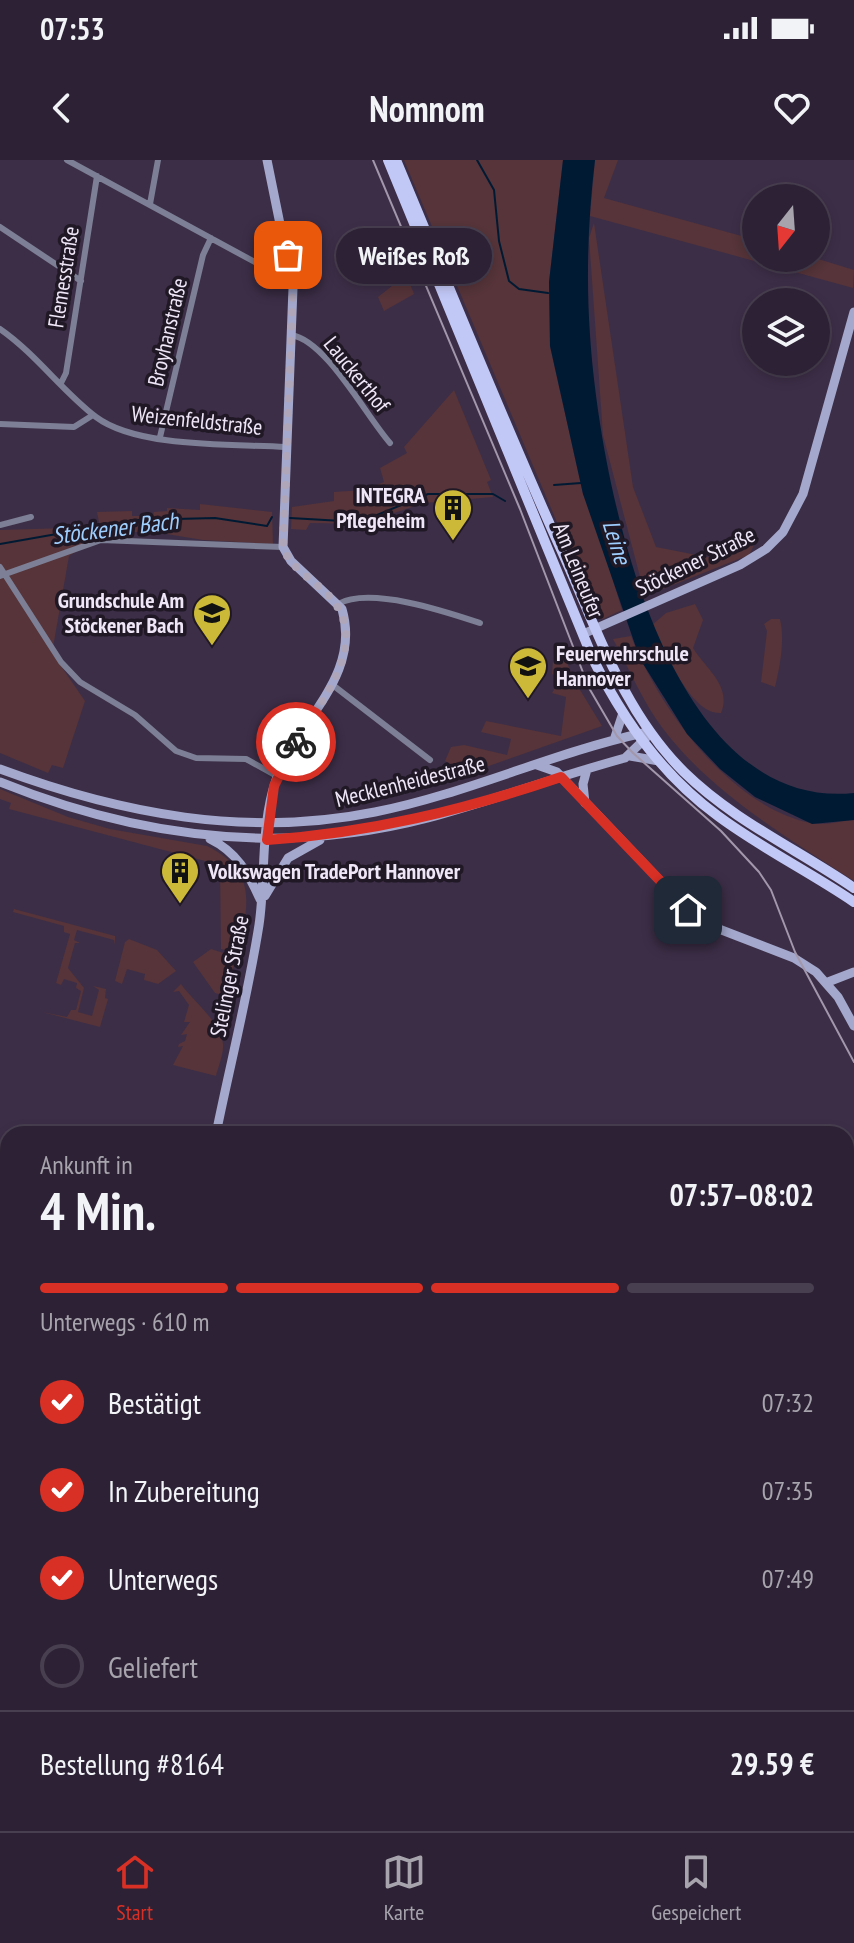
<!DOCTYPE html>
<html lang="de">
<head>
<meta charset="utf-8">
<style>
  :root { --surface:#2d2235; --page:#352a3d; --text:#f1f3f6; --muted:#a7a4ad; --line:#483f50; --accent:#d93025 }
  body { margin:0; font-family:"PT Sans Narrow",sans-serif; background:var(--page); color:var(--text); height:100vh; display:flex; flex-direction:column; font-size:30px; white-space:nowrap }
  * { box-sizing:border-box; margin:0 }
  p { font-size:26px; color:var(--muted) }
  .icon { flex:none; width:44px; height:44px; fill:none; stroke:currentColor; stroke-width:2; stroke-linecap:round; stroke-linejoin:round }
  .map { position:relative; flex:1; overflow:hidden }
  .details { position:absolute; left:0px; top:966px; width:854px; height:706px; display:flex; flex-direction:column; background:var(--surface); border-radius:24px 24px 0 0; box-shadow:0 4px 12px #0003,0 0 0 2px var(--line) }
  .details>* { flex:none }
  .needle { width:52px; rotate:197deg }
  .buttons { position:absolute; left:742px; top:24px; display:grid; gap:16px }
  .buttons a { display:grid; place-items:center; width:88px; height:88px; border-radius:50%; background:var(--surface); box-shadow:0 4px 12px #0003,0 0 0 2px var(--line); font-size:40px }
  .pin { position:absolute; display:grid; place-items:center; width:68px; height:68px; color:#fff; margin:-34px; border-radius:16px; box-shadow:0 4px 12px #0006 }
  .courier { position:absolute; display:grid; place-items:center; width:80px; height:80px; margin:-40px; border:6px solid #d93025; border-radius:50%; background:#fff; color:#222; box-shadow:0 2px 10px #0007 }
  .bubble { position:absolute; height:56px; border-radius:28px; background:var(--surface); box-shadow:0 4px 12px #0003,0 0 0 2px var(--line); font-size:26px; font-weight:800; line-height:56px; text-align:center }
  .summary em { font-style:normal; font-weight:800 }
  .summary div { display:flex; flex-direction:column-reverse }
  .summary { display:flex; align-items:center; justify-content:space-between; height:136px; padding:0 40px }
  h1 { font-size:52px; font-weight:800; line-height:60px }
  .bar { display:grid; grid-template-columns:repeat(4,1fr); gap:12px 8px; align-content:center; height:96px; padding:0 40px }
  .bar i { height:10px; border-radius:6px; background:var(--line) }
  .bar .selected { background:var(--accent) }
  .bar p { grid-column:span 4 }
  .line { display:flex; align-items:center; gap:20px; padding:0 40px; border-top:2px solid var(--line) }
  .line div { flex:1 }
  ol { padding:0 40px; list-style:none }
  li { display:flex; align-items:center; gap:24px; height:88px }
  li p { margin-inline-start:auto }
  li .icon { padding:8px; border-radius:50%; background:var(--accent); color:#fff; stroke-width:4 }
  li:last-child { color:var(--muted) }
  li i { width:44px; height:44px; border:4px solid var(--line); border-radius:50% }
  .status { display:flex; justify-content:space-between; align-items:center; height:56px; padding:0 40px; background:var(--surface); direction:ltr }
  .status svg { height:22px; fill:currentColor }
  header { display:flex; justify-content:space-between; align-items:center; height:104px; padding:0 40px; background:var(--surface); font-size:36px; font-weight:800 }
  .tab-bar { display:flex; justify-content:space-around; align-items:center; height:112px; border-top:2px solid var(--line); background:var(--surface); font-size:22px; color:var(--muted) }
  .tab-bar a { display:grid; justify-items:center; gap:4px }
  .tab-bar .selected { color:var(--accent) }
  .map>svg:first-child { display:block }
  .green { fill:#563439 }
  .water { fill:#001a33 }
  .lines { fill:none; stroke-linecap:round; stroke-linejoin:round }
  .stream { stroke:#001a33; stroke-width:2 }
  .street { stroke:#7c7f95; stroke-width:6 }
  .secondary { stroke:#a4a8cc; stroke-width:9 }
  .primary { stroke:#c2c8f6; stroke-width:10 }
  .highway { stroke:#e5e8fe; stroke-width:11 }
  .tram { stroke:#a297ab; stroke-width:2 }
  .rail { stroke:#a297ab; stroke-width:2; stroke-dasharray:16 8; stroke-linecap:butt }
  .done { stroke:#b0a6b9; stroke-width:8; stroke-dasharray:0 14.4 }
  .route { stroke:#d93025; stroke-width:10 }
  .labels { text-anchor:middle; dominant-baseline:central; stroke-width:7; stroke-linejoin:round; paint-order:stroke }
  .street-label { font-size:22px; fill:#efe6f7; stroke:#201925 }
  .poi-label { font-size:22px; font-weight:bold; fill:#efe6f7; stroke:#201925; text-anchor:end }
  .water-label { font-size:24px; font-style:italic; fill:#9ecefe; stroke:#201925 }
</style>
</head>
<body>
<div class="status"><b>07:53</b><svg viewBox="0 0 49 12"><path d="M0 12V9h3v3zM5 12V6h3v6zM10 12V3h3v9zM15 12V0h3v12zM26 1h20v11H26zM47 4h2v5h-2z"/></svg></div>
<header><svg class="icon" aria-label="back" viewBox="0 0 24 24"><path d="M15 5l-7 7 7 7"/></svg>Nomnom<svg class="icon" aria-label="heart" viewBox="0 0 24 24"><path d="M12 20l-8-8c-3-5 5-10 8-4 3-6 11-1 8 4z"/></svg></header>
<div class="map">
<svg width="854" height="1671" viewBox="0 0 854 1671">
  <rect width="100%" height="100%" fill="#3c2e47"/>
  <!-- green -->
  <path class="green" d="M 404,0 L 563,0 L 549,122 L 550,186 L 583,334 L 595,362 L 622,450 L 603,459 L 597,457 Z
    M 595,0 L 618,0 L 604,38 L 756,80 L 756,98 L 815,98 L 854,110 L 853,128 L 590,56 Z
    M 594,63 L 633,327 L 656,387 L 717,399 L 754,385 L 749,395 L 645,436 L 603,275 L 589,78 Z
    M 395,85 L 414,134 L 384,151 L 378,137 L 392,126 L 377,92 Z
    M 454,230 L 491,320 L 487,322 L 493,337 L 424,343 L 361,364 L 310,363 L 306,370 L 291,369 L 292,347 L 334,341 L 334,332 L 364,330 L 384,322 L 380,308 L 407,293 L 404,287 Z
    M 200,344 L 272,352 L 273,384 L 203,380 L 154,372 L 101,372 L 97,352 L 132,351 L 132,356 L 153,356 L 154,352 L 167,351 L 167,348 L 200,350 Z
    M 95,363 L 99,377 L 69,396 L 52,493 L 85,541 L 63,608 L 52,605 L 48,613 L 0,593 L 0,370 L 66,368 Z
    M 695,444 L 703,460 L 693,488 C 706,509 732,526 721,553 C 690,555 665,489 652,465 L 666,453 Z
    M 771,459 L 780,459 C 785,481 780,506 775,527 L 761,522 L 767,471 L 764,464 Z
    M 631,476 C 658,547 730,647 811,663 C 825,666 839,661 854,660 L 854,721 C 787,677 714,635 664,570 C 643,543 629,508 613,479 Z
    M 560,485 L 574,520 L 602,566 L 469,613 L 445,601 L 451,587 L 464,585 L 507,595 L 511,579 L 481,572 L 486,561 L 561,576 L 566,537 L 552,533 L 561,519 L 552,514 L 554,487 Z
    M 0,629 L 68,657 L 110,669 L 207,686 C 258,711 249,746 237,793 L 221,789 L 220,705 L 9,649 L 11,643 L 0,639 Z
    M 14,749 L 115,776 L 115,785 L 114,780 L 77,770 L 74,780 L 80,783 L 75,783 L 68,808 L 84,828 L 78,852 L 92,856 L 99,830 L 93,826 L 106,829 L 105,838 L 108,839 L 100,867 L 42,852 L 67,857 L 71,850 L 76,850 L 81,831 L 76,828 L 77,823 L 64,819 L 61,825 L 56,823 L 70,774 L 64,772 L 64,766 L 13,752 L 11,757 Z
    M 129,779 L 157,790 L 176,811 L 158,824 L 144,820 L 145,814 L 127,809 L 122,824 L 115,821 L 125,782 Z
    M 211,789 L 236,797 L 226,836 L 215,833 L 193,802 Z
    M 181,824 C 193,841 220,861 223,884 C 224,893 218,907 216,916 L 173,905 L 183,886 L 178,887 L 179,884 L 185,881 L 187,874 L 181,875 L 190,862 L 184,862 L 189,845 L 179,831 L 173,832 Z
    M 0,1439 L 8,1441 L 8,1511 L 0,1510 Z
    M 0,1519 L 8,1519 L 8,1617 L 0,1617 Z
    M 846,1661 L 854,1662 L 854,1671 L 152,1671 L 151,1665 Z
    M 127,1664 L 126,1671 L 0,1671 L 0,1665 Z"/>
  <!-- water -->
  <path class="water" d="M 563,0 L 595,0 C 588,58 586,117 590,175 C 599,315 662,653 854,633 L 854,660 L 812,664 L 755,637 L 720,609 L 687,574 L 640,499 L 583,334 L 550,186 L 549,122 Z
    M 0,1376 L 8,1378 L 8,1441 L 0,1439 Z
    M 846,1494 L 854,1494 L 854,1558 L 846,1557 Z"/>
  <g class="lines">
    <!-- stream -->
    <path class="stream" d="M 477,0 L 494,30 L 499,81 L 509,121 L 519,129 L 548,133
      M 554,325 L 581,323
      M 290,358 L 360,362 L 428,334 L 493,334 L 505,341
      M 0,384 L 136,360 L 215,358 L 267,366 L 272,357
      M 0,1454 L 8,1456"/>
    <!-- street -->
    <path class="street" d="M 67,0 L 275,113 L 291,115
      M 150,44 L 158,0
      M 0,67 L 81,121
      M 0,169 C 36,194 62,231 96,257 C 137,288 233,284 285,287
      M 291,175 C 326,180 366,256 390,283
      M 61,223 L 66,213 L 97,16
      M 0,264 L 74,267 L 93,255
      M 160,277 L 203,95 L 211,78
      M 0,365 L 31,357
      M 0,407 L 61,502 L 80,522 L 135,555 L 176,591 L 196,598 L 246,599 L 277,616
      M 0,416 L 101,380 L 283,387
      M 338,444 C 370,426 447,452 480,463
      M 334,526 L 430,600
      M 0,1066 L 8,1068"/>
    <!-- secondary -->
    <path class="secondary" d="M 583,474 L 740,405 L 766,389 L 783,372 L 803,334 L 854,152
      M 614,580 L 623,553
      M 630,596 L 659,601
      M 537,605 L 557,612 L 688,750 L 719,769 L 794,798 L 816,812 L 838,837 L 854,866
      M 0,609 C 121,654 247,678 375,652 C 466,634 552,593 643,573
      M 0,622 C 138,678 282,696 428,658 C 494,640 559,616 625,598 L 646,578
      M 585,643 L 583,624 L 587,609
      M 210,679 C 237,692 248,713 260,739
      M 265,736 L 288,698 L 320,680
      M 828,822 L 854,812
      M 216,974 C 230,905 248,835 259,765 C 266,718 260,665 276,620 C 296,561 362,518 342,449 L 291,401 L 283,387 L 293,128 L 267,0
      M 137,1664 L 138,1671"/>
    <!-- primary -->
    <path class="primary" d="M 388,0 L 593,499 C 623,560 663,616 718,656 C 761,688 810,712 854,742
      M 396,0 C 450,129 502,258 559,385 C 596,465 620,548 684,612 C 734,661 797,689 854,728"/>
    <!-- highway -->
    <path class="highway" d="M 846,1608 L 854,1608
      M 846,1627 L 854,1627
      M 0,1634 L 8,1634
      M 846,1649 L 854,1649
      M 0,1650 L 8,1650"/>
    <!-- tram -->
    <path class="tram" d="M 373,0 L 520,349 L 589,528 L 617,576 L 633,593 L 721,671 L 759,712 L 771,730 L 795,792 L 854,902"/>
    <!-- rail -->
    <path class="rail" d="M 0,1145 L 8,1147
      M 0,1159 L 8,1161
      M 0,1359 L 8,1361
      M 846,1481 L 854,1481"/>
  </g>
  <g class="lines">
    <!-- done -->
    <path class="done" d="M 288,95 L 293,128 L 283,387 C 289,406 311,419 325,432 C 375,478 323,539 296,582"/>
    <!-- route -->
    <path class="route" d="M 296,582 L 274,626 L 267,680 C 369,673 464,650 561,617 L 688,750"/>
  </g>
  <!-- icons -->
  <defs>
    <symbol id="building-pin" viewBox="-11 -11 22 30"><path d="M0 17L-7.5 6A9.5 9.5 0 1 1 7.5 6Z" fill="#cdb938" stroke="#201925"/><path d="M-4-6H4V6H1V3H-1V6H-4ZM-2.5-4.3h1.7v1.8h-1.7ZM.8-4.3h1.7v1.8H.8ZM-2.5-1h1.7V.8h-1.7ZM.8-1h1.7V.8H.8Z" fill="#111"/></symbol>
    <symbol id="school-pin" viewBox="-11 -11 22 30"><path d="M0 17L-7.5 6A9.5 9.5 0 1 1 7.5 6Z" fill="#cdb938" stroke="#201925"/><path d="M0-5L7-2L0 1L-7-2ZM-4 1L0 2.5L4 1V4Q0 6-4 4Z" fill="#111"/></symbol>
    <symbol id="university-pin" viewBox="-11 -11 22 30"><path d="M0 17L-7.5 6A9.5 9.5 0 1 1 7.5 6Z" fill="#cdb938" stroke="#201925"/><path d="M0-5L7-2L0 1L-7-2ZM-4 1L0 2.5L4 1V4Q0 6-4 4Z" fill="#111"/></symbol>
  </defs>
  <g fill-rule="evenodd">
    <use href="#building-pin" x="431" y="326" width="44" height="60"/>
    <use href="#school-pin" x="190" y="431" width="44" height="60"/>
    <use href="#university-pin" x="506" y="484" width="44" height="60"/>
    <use href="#building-pin" x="158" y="689" width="44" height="60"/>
  </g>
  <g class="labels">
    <!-- street labels -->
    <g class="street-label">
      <text transform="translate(63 117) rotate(-81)">Flemesstraße</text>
      <text transform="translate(167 172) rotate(-77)">Broyhanstraße</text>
      <text transform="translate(357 214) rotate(51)">Lauckerthof</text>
      <text transform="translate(197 260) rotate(6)">Weizenfeldstraße</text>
      <text transform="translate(695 401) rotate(-26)">Stöckener Straße</text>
      <text transform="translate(579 410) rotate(68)">Am Leineufer</text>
      <text transform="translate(410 621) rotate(-14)">Mecklenheidestraße</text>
      <text transform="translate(229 816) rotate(-79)">Stelinger Straße</text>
    </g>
    <!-- poi labels -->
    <g class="poi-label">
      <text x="425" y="335">INTEGRA<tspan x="425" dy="25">Pflegeheim</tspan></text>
      <text x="184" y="440">Grundschule Am<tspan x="184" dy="25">Stöckener Bach</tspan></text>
      <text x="556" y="493" text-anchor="start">Feuerwehrschule<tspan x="556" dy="25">Hannover</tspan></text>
      <text x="208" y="711" text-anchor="start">Volkswagen TradePort Hannover</text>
    </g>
    <!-- water labels -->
    <g class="water-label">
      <text transform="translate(115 368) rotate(-7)">Stöckener Bach</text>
      <text transform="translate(617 382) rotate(73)">Leine</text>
    </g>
  </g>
</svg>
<div class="buttons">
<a><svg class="needle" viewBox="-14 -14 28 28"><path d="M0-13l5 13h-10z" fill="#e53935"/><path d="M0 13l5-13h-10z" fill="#a7a4ad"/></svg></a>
<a><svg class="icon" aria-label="layers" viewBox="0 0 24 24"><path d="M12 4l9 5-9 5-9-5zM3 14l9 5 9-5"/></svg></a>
</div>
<div class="pin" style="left:288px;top:95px;background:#ea580c"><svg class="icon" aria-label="bag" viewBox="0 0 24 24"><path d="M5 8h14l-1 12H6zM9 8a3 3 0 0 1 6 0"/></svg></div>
<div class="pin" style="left:688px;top:750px;background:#1f2937"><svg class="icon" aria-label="home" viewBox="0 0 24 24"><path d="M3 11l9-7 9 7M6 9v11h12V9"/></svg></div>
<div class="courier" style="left:296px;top:582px"><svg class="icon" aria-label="bike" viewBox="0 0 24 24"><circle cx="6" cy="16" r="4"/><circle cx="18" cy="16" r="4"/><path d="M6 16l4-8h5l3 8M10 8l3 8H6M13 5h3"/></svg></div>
<div class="bubble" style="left:336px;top:68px;width:156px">Weißes Roß</div>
<section class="details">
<div class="summary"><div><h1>4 Min.</h1><p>Ankunft in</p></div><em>07:57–08:02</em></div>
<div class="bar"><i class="selected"></i><i class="selected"></i><i class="selected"></i><i></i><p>Unterwegs · 610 m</p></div>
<ol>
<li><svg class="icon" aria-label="check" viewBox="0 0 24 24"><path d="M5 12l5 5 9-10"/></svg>Bestätigt<p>07:32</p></li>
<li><svg class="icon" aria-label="check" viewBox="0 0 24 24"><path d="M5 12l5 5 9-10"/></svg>In Zubereitung<p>07:35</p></li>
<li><svg class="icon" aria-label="check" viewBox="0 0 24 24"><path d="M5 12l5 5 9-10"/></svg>Unterwegs<p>07:49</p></li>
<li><i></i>Geliefert</li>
</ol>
<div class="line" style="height:104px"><div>Bestellung #8164</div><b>29.59 €</b></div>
</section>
</div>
<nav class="tab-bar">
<a class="selected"><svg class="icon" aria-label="home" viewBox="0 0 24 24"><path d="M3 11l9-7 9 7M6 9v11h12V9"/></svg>Start</a>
<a><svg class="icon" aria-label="map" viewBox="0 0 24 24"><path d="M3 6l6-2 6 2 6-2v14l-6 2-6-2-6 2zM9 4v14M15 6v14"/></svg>Karte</a>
<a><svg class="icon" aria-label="saved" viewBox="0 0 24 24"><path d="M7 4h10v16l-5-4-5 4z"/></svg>Gespeichert</a>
</nav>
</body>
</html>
